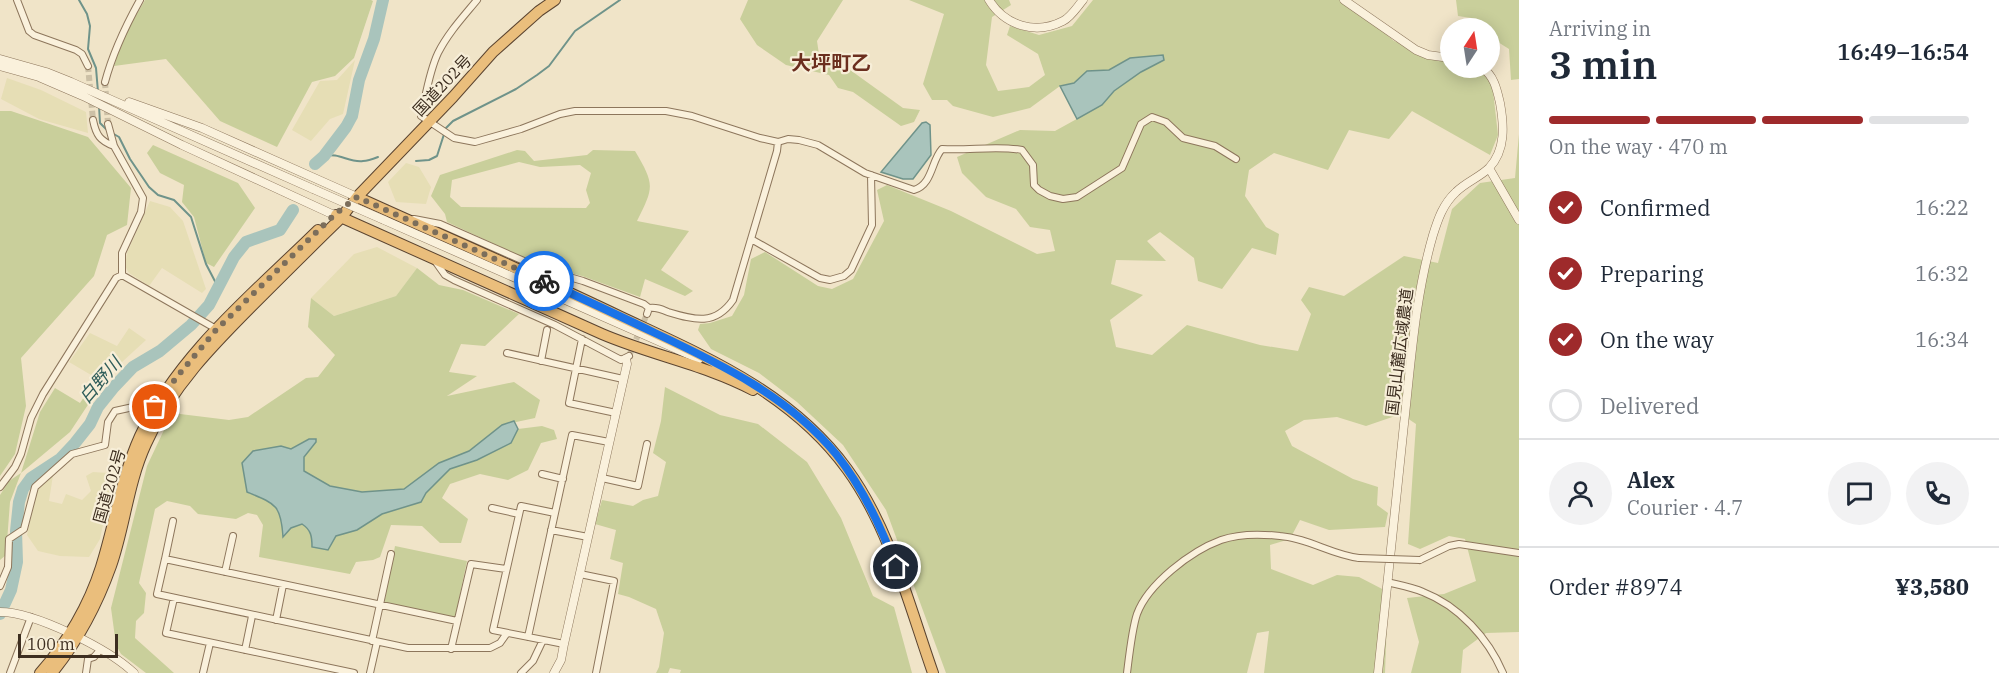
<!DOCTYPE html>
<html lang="en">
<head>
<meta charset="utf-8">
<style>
  :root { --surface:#fff; --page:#f2f2f3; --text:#1f2937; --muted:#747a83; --line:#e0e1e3; --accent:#9e2a2b }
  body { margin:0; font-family:"IBM Plex Serif","Noto Sans JP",serif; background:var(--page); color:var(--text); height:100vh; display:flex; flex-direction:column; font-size:22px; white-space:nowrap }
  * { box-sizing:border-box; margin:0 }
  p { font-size:20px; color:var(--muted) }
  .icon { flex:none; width:33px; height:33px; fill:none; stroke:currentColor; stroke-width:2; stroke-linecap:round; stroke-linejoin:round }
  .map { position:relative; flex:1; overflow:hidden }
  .side { display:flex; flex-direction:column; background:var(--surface); width:480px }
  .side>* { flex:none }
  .needle { width:39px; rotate:12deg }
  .tools { position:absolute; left:1440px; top:18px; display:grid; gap:12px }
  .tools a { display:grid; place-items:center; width:60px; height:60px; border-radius:50%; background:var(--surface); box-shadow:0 3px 15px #0003; font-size:30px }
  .scale { position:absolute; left:18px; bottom:15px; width:100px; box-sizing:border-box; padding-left:6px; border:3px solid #3d2e20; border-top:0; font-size:16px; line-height:21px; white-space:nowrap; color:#3d2e20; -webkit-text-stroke:4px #f7eed8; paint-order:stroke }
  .pin { position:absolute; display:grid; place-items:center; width:51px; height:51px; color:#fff; margin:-26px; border:3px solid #fff; border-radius:50%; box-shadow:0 2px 6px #0007 }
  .courier { position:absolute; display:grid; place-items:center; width:60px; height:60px; margin:-30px; border:4px solid #1a73e8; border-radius:50%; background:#fff; color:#222; box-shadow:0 2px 8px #0007 }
  .summary em { font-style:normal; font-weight:600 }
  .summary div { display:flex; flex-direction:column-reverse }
  .summary { display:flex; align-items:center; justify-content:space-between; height:102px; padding:0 30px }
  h1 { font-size:39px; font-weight:600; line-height:45px }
  .bar { display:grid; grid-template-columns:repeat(4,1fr); gap:9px 6px; align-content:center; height:72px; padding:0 30px }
  .bar i { height:8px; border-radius:4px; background:var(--line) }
  .bar .current { background:var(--accent) }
  .bar p { grid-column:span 4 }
  .line { display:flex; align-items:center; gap:15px; padding:0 30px; border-top:2px solid var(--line) }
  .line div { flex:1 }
  .round { display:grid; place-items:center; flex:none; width:63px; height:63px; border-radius:32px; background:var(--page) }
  ol { padding:0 30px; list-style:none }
  li { display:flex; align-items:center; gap:18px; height:66px }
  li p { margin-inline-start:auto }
  li .icon { padding:6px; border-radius:50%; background:var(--accent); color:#fff; stroke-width:4 }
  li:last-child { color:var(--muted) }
  li i { width:33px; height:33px; border:3px solid var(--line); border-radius:50% }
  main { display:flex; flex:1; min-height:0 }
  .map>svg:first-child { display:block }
  .farmland { fill:#e6deb5 }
  .green { fill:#c9cf9b; fill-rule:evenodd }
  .water { fill:#a9c4bc; stroke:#6f938a; stroke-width:1.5 }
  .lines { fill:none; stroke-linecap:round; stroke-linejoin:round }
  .stream { stroke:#6f938a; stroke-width:2 }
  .river { stroke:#a9c4bc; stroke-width:12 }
  .minor-tunnel { stroke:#ccc0a6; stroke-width:6; stroke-dasharray:6 3; stroke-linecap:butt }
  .minor-casing { stroke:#8d765c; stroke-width:8 }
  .tertiary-casing { stroke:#8d765c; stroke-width:9 }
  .trunk-casing { stroke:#5b4430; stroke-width:12 }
  .minor { stroke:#faf1dc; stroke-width:6 }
  .tertiary { stroke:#faf1dc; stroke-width:8 }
  .trunk { stroke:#eabe7c; stroke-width:10 }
  .minor-bridge-casing { stroke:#8d765c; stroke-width:8; stroke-linecap:butt }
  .tertiary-bridge-casing { stroke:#8d765c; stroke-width:9; stroke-linecap:butt }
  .minor-bridge { stroke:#faf1dc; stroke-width:6 }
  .tertiary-bridge { stroke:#faf1dc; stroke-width:8 }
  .done { stroke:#7c6e5b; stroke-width:6; stroke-dasharray:0 10.8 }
  .route { stroke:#1a73e8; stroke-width:8 }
  .labels { text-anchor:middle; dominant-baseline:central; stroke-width:4.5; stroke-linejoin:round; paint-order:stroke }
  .street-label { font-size:16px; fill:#3d2e20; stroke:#f7eed8 }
  .water-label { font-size:18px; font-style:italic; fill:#2f5d5a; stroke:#f7eed8 }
  .quarter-label { font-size:20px; font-weight:bold; fill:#6b2e1e; stroke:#f7eed8 }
</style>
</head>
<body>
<main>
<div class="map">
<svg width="1519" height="673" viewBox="0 0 1519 673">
  <rect width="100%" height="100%" fill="#f0e4c8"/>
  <!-- farmland -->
  <path class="farmland" d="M 355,60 L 343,114 L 330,119 L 311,141 L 292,130 L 320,81 L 337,80 Z
    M 7,78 L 41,90 L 86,112 L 88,133 L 39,119 L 1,99 Z
    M 406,163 L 419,167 L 431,187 L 426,204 L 396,202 L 388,182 Z
    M 150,201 L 170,207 L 183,221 L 206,289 L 202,293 L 162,268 L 149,286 L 129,273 L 125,266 L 127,253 Z
    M 377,247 L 417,268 L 396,296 L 334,316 L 311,298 L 354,254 Z
    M 129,328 L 146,340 L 122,362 L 103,382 L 69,362 L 90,333 L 117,346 Z
    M 93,472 L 108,473 L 112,481 L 100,539 L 89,557 L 60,556 L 38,551 L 27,535 L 38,486 L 53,475 L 49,501 L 62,504 L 66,494 L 82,500 L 91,491 L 86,476 Z"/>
  <!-- green -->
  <path class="green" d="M 145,0 L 371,0 L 373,1 L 354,58 L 335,76 L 312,82 L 277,147 L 220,121 L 166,59 L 114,66 L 124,36 Z
    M 748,0 L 843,0 L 817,41 L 820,61 L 846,67 L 903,108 L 920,110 L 914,122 L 901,126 L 853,92 L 838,88 L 829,75 L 786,65 L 757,45 L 740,19 Z
    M 909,0 L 1009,0 L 1011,5 L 992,17 L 986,65 L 998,91 L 1029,87 L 1045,75 L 1038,54 L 1007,35 L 1010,26 L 1039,35 L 1072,26 L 1093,0 L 1345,0 L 1394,41 L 1434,56 L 1450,58 L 1450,68 L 1478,68 L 1492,82 L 1498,135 L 1490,155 L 1412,111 L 1389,139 L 1349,130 L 1328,170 L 1274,153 L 1249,170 L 1245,196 L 1266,227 L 1279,234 L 1276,255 L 1252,248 L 1222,289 L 1198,281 L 1194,258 L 1160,232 L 1147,241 L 1166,261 L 1116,260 L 1111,284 L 1143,295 L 1110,320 L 1116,347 L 1152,355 L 1187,325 L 1260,345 L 1298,351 L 1311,314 L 1301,300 L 1309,287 L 1344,296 L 1404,256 L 1438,263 L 1452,209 L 1480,183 L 1515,178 L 1519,134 L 1519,632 L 1486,633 L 1463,650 L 1461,673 L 1411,673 L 1419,642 L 1407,598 L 1444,594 L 1476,581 L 1465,539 L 1449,536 L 1420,549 L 1408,544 L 1416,424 L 1401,414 L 1366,426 L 1337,417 L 1304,420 L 1285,431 L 1292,446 L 1353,479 L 1378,487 L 1377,505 L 1388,513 L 1385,527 L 1329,530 L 1300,520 L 1290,539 L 1270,545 L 1271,569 L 1313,585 L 1337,575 L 1359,577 L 1388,592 L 1385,673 L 1264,673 L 1269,631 L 1257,633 L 1247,673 L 946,673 L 886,510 L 843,445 L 797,402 L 759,373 L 711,349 L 698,330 L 700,324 L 710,323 L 732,316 L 744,295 L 751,259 L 765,252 L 818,286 L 832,289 L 853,279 L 884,221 L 877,190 L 887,185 L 951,211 L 1037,254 L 1055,251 L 1050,230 L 1030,227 L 1016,209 L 986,197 L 962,173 L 957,157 L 1020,130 L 1055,131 L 1102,105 L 1114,91 L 1141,72 L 1164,60 L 1162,55 L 1130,58 L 1109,70 L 1087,71 L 1074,83 L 1060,86 L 1030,108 L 993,117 L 953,106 L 947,100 L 932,100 L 923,84 L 944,14 Z
    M 1456,0 L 1519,0 L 1519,79 L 1511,80 L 1509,49 L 1490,37 L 1490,28 L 1482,28 L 1478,19 L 1458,16 Z
    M 0,111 L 11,111 L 88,137 L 131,188 L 127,225 L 107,235 L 94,276 L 21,358 L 26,406 L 15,454 L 0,476 Z
    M 153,145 L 238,183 L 255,208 L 214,267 L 206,263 L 194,217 L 182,202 L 184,185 L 160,173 L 147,153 Z
    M 517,150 L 525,151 L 534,161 L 587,155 L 593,150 L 635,151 C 655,185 654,187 637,221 L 689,231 L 661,270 L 693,291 L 685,296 L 645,279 L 640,297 L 582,276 L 540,265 L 447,222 L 445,214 L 431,196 L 440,175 ZM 519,162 L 540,167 L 580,165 L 591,173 L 586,190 L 590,203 L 586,208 L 461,207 L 450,197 L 452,180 Z
    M 417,268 L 439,285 L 463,290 L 519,314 L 485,346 L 461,344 L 449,372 L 477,376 L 447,396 L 514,382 L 540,400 L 535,418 L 502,425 L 469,451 L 439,463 L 404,489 L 362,492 L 330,486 L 304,471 L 304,457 L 316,442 L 309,439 L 291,449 L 281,446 L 247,492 C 275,503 281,505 283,537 L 291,528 L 302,524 C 311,530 312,536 312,547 L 336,536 L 357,530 L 382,514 L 421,502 L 426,493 L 450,469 L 477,460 L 511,443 L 518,429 L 542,426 L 554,430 L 557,439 L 541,443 L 528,470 L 508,480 L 480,474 L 450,484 L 442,498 L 468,519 L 461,543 L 440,543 L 422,526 L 391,525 L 380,557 L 373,560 L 356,562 L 350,574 L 259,557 L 263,525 L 257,515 L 248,513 L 236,519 L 198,514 L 190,506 L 167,501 L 155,509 L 139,583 L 146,593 L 144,613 L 136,621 L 135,638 L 174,673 L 146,673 L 121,654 L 116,645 L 111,608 L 147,466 L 172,413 L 229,420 L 248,417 L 306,378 L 318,377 L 335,355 L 308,327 L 311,298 L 334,316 L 396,296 Z
    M 97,378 L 103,382 L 70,432 L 21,473 L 10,502 L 6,555 L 0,560 L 0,495 L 9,481 L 21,473 L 40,412 L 55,388 L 80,403 Z
    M 665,387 L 720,415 L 758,424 L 807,462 L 841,518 L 873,596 L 894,607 L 912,673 L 680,673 L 681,670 L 670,668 L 668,673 L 656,673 L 659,667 L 664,633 L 656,609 L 629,597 L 618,594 L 623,563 L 610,559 L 616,530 L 595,524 L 602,500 L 633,506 L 643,500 L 658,496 L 666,462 L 653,453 L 661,421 Z
    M 395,546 L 467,561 L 455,618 L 384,604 Z"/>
  <!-- water -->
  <path class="water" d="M 1163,55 L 1164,60 L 1141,72 L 1114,91 L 1102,105 L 1077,119 L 1060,86 L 1074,83 L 1087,71 L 1109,70 L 1130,58 Z
    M 926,122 L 930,125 L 931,155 L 913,179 L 903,179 L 881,172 L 922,123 Z
    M 514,421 L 518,429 L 511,443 L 477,460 L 450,469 L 426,493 L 421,502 L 382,514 L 357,530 L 336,536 L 328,550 L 312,547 C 312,536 311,530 302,524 L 291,528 L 283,537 C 281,505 276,504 247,492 L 242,463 L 253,451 L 281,446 L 291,449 L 309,439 L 316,439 L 316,442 L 304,457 L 304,471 L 330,486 L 362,492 L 404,489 L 439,463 L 469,451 L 502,425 Z"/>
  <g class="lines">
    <!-- stream -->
    <path class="stream" d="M 79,0 L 87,14 L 90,26 L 88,49 L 96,68 L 98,92
      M 99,106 L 100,123 L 107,130
      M 112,133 L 119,137 L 130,159 L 149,187 L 158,195 L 174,200 L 191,217 L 206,264 L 219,289
      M 324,156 C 339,152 349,163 363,161 C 368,161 373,159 378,157
      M 416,161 L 429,160 L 437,156 L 446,128 L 453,121 L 516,89 L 537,75 L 549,66 L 575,31 L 620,0"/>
    <!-- river -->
    <path class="river" d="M 315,164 L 324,156 L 346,127 L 352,116 L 359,80 L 374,39 L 383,0
      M 0,614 L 11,590 L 17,562 L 16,531 L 19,502 L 23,489 L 31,478 L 60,459 L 75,443 L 90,424 L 98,407 L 114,387 L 133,367 L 160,351 L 191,325 L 209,305 L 234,257 L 246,242 L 280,230 L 293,210"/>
    <!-- minor-tunnel -->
    <path class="minor-tunnel" d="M 88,66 L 93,120
      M 105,82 L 108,124
      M 629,356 L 647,314"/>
    <defs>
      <path id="minor" d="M 17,0 L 29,31 L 34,35 L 76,50 L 82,54 L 88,66
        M 477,0 C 463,17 448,33 438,53 C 429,72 426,95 421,116 L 454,138 L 475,142 L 521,129 L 560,114 L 575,111 L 666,111 L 692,116 L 760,138 L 778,142 L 788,139 L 799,140 L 818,145 L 865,173 L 914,190 C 933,184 931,161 942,149 C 969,151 996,145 1022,150 L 1033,165 L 1034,185 L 1039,190 L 1050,196 L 1063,199 L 1077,197 L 1122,168 L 1141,124 L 1152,117 L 1166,122 L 1183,138 L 1215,146 L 1236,159
        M 105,82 C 113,52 125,27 140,0
        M 93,120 C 96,135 100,141 114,146
        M 108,124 L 114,146 L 143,198 L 141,212 L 122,253 L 122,275
        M 414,219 L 440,224 L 542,269 L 583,281 L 644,304 L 649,308 L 647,314
        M 751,239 L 820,278 L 830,280 L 844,276 L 851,270 L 872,225 L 871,175
        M 435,261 L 445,275 L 454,280 L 555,325 L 621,360 L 629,356
        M 122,275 L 218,330
        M 649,308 C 656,307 661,309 668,312 C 695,320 715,326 733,300 L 777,151 L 778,142
        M 582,339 L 569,403 L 616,413
        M 507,353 L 623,379
        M 541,361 L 547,330
        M 542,474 L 563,479
        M 602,478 L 638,486 L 647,444
        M 0,487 L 15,467 L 21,454 L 31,418 L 43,394 L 116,278 L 122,275
        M 492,508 L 519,514
        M 555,513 L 521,506 L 493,630 L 564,644
        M 551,530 L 588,537
        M 165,559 L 173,521
        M 1420,560 L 1449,546 L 1459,544 L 1519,553
        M 225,572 L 233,536
        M 580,574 L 614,581 L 596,673
        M 1387,582 C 1399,585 1412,587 1423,592 C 1459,606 1488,638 1503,673
        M 0,586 L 8,567 L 9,539 L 24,529 L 35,487 L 72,454 L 105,445 L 108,422 L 115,411 L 147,404 L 155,407
        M 174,598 L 166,633 L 354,673
        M 276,620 L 283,585
        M 457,621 L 165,559 L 157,594 L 408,648 L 490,648 L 500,643 L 507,633
        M 528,637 L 572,435 L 609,442
        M 372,641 L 391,554
        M 451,649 L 471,564 L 506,569
        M 245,650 L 252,616
        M 10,673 L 31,617
        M 86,673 L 88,659 L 94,657 L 100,650
        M 203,673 L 210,643
        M 370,673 L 377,642
        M 521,673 L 533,661 L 543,640
        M 1127,673 C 1129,657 1132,629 1137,614 C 1148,584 1191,551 1221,540 C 1238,534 1262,534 1280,536 C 1308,538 1332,555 1359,558"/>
      <path id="tertiary" d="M 989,0 C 1005,26 1036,35 1063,21 C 1071,17 1077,7 1083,0
        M 1344,0 L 1416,50 L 1428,55 L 1450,58
        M 0,59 L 46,72 L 71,82 L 313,189
        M 0,66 L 39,77 L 83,96
        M 81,95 L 182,145 L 334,215
        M 129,102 L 202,128 L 357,197
        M 1489,168 L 1519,220
        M 384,220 L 699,359
        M 0,612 C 35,612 109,649 134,673
        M 554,673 L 561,660 L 564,644 L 627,364 L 626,359
        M 1378,673 C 1387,590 1395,507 1404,424 C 1411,361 1415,297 1433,235 C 1438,219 1443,204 1456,192 C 1466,182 1480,177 1489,168 C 1506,150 1504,125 1500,103 C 1497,90 1494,75 1482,68"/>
      <path id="trunk" d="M 357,197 C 445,237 534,275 621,317 C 704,356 791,392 847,469 C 890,528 909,605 933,673
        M 336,215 L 602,334 C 651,355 706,365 753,390
        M 40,673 C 67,643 89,605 101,567 C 115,523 121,478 140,436 C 179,353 254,293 318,230
        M 52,673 C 78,641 97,605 111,566 C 125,526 128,483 146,444 C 171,387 214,344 257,301 C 285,273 313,245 341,218 L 357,197 L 453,97 L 493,52 L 539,11 L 555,0"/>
    </defs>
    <!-- minor casing -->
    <use href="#minor" class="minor-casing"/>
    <!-- tertiary casing -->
    <use href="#tertiary" class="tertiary-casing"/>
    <!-- trunk casing -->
    <use href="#trunk" class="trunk-casing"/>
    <!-- minor -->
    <use href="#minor" class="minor"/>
    <!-- tertiary -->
    <use href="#tertiary" class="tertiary"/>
    <!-- trunk -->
    <use href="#trunk" class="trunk"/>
    <defs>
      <path id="minor-bridge" d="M 1359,558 L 1420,560"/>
      <path id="tertiary-bridge" d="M 313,189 L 384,220"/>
    </defs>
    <!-- minor-bridge casing -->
    <use href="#minor-bridge" class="minor-bridge-casing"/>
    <!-- tertiary-bridge casing -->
    <use href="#tertiary-bridge" class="tertiary-bridge-casing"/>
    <!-- minor-bridge -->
    <use href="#minor-bridge" class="minor-bridge"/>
    <!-- tertiary-bridge -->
    <use href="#tertiary-bridge" class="tertiary-bridge"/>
  </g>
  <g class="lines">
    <!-- done -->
    <path class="done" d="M 155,407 L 176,378 L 216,330 L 334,215 L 357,197 L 544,281"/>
    <!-- route -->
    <path class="route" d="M 544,281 C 581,298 618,315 655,333 C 721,364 789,397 836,454 C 863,488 881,526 896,567"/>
  </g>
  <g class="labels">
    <!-- street labels -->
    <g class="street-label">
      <text transform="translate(442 85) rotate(-47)">国道202号</text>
      <text transform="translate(1399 352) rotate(-83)">国見山麓広域農道</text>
      <text transform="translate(109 486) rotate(-74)">国道202号</text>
    </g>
    <!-- water labels -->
    <g class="water-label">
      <text transform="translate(100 380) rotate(-49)">白野川</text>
    </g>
    <!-- quarter labels -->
    <g class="quarter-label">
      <text x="831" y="62">大坪町乙</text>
    </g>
  </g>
</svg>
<div class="tools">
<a><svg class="needle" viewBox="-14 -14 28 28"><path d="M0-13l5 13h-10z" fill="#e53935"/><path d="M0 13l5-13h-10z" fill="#747a83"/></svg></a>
</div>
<div class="scale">100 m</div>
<div class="pin" style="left:155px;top:407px;background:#ea580c"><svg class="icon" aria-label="bag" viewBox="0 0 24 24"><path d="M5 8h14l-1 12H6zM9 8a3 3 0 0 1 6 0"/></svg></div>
<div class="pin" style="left:896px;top:567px;background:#1f2937"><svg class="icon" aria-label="home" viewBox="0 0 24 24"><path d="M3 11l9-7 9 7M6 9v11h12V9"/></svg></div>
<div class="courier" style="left:544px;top:281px"><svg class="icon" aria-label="bike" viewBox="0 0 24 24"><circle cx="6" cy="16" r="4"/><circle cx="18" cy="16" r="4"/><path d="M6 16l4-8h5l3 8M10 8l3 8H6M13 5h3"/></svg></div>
</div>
<section class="side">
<div class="summary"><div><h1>3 min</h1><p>Arriving in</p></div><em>16:49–16:54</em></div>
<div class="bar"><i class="current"></i><i class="current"></i><i class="current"></i><i></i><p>On the way · 470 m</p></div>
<ol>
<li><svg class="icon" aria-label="check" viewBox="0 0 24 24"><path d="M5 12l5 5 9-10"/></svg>Confirmed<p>16:22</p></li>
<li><svg class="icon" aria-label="check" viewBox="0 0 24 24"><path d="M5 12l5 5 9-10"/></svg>Preparing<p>16:32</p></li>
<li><svg class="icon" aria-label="check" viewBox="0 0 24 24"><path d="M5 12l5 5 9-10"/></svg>On the way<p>16:34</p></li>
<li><i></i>Delivered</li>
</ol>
<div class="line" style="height:108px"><a class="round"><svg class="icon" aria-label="person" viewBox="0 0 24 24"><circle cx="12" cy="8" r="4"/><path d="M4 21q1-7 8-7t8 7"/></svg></a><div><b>Alex</b><p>Courier · 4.7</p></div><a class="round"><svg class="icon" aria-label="chat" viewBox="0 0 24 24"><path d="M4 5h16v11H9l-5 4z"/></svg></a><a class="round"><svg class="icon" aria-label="phone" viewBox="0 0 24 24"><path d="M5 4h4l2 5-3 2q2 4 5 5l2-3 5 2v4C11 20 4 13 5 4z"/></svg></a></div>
<div class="line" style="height:78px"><div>Order #8974</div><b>¥3,580</b></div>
</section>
</main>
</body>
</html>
